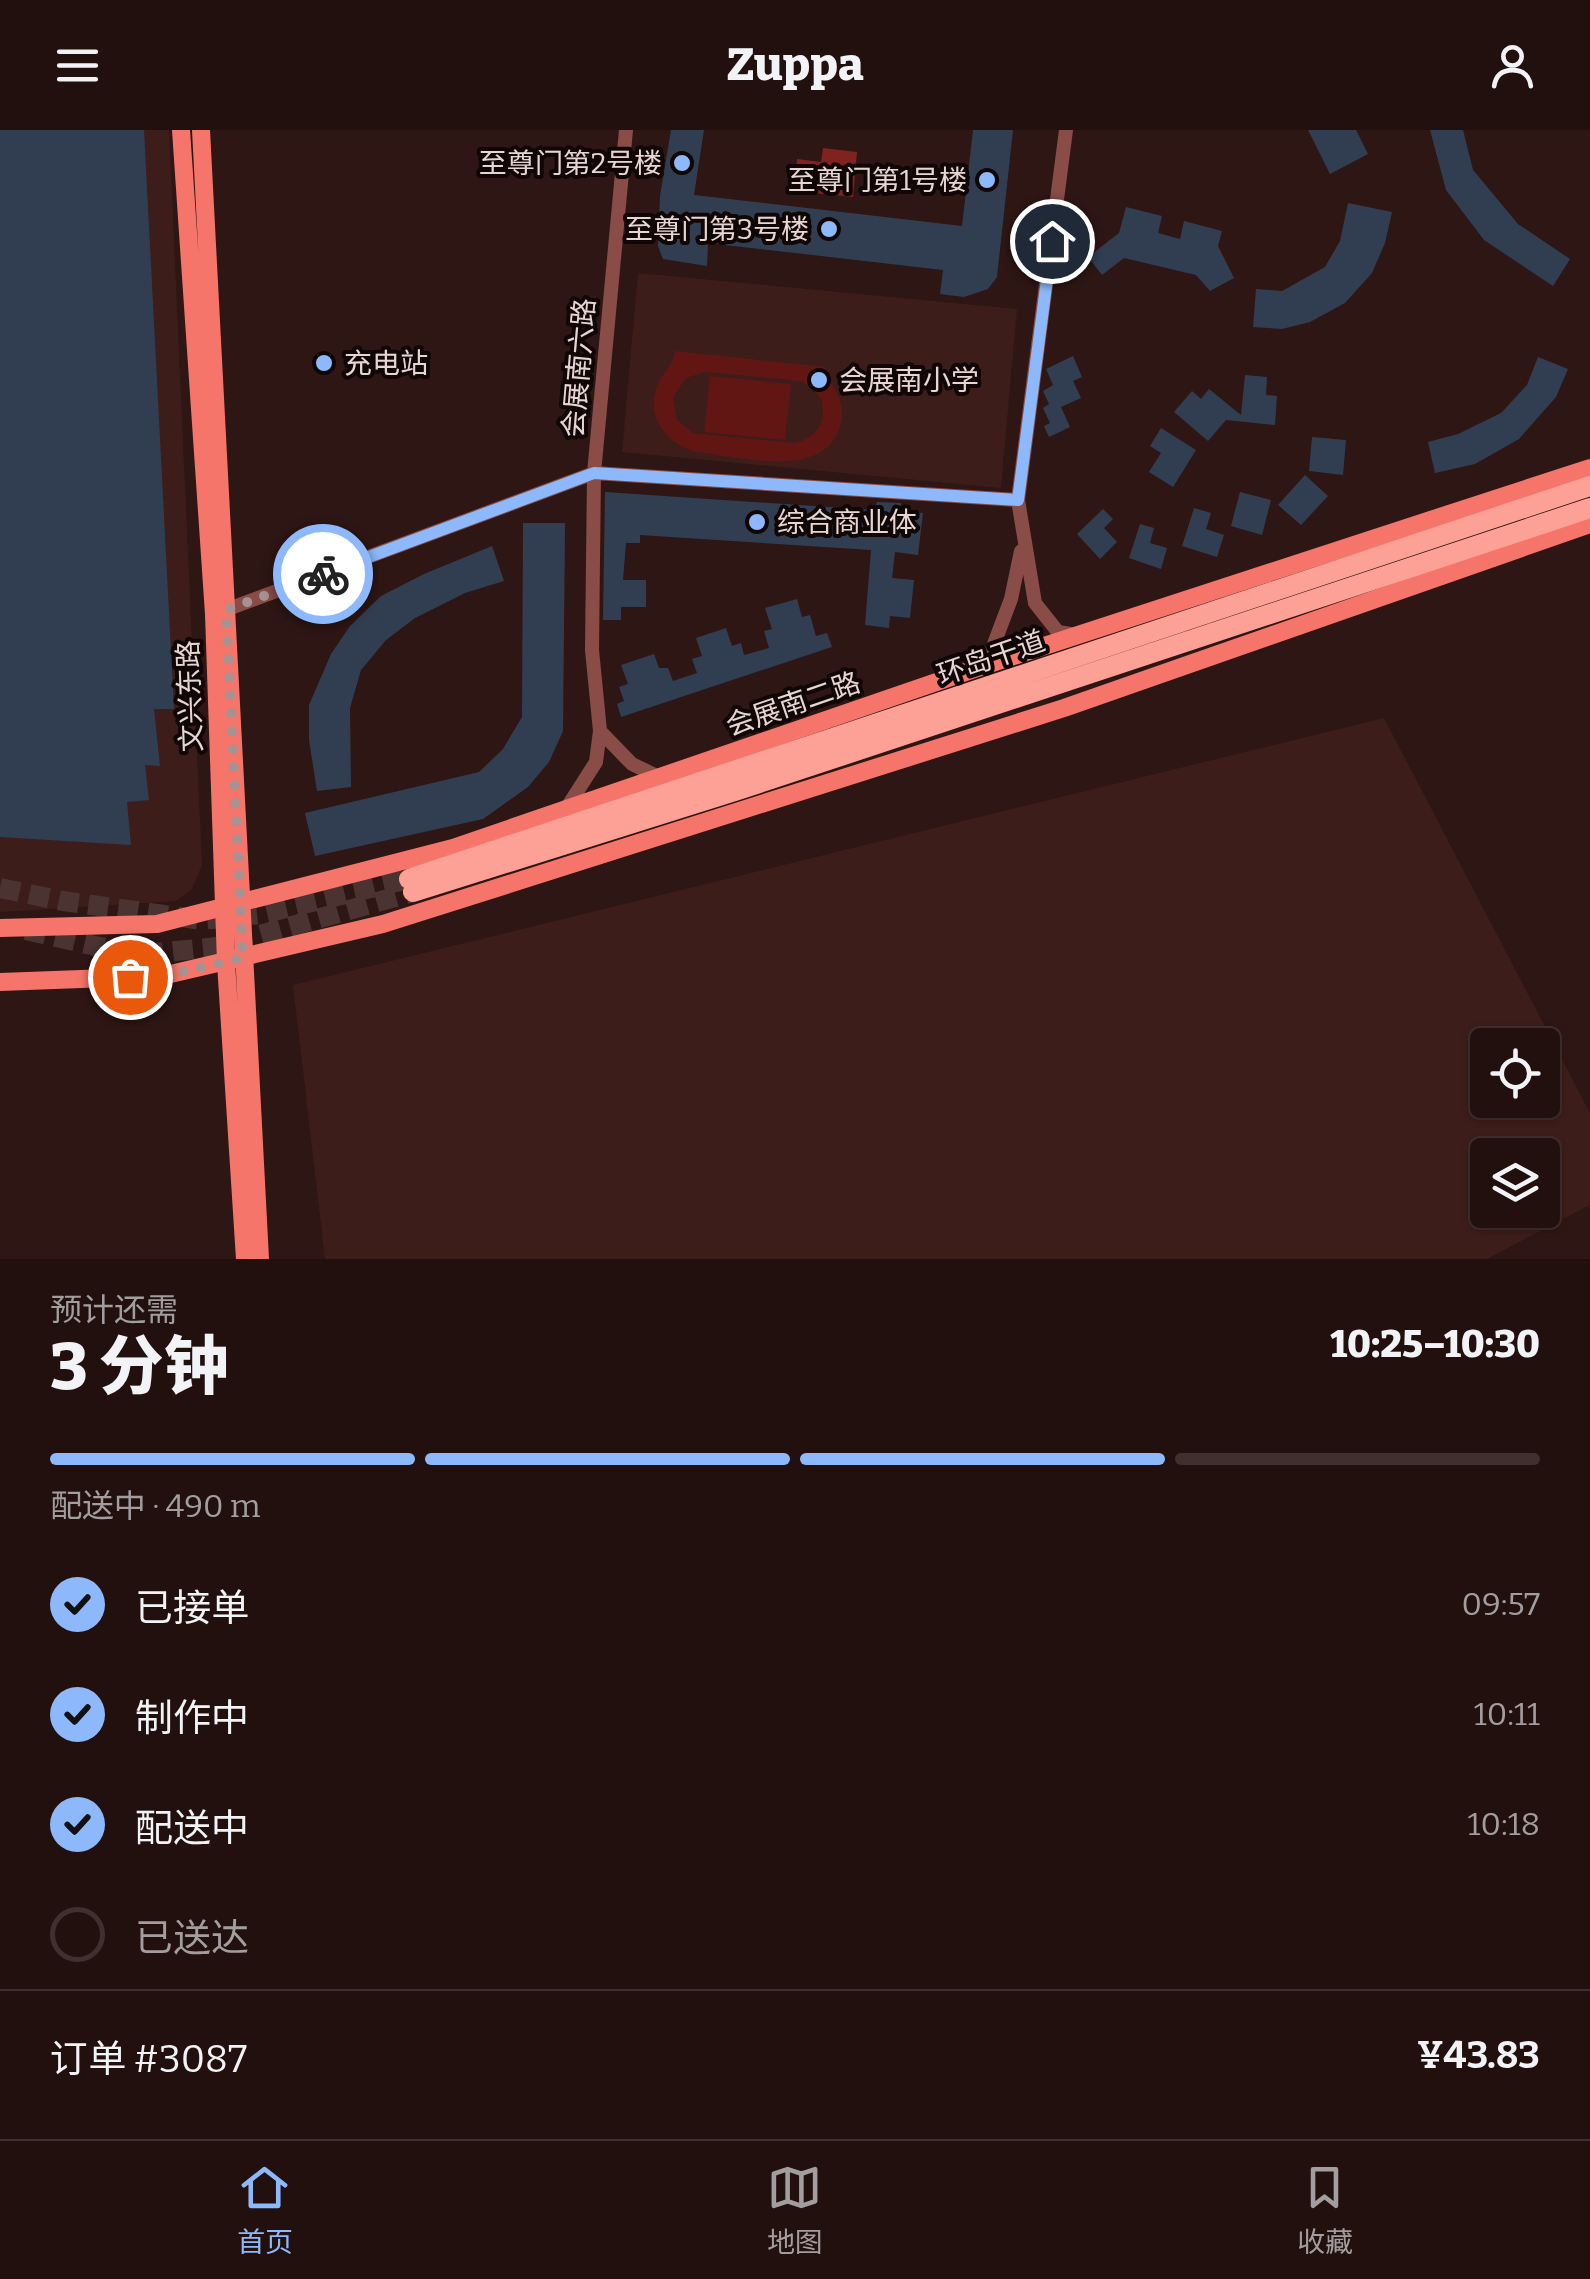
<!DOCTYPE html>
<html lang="zh">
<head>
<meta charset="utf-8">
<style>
  :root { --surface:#22100f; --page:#2e1e1d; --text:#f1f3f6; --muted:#a29d9e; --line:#3f302f; --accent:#8db9fc }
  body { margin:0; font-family:Bitter,"Noto Sans SC",serif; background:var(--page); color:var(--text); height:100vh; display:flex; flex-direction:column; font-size:38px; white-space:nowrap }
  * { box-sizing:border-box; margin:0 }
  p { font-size:32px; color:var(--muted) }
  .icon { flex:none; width:55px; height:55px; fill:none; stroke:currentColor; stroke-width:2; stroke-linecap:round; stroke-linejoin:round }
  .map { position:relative; height:1129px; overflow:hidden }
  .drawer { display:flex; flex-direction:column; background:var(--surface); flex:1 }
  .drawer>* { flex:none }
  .tools { position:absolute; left:1470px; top:898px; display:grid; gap:20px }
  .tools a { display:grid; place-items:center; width:90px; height:90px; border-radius:10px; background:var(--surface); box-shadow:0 2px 8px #0004,0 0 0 2px var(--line); font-size:50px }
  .pin { position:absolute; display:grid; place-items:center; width:85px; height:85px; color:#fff; margin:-42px; border:5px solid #fff; border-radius:50%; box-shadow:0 2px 10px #0007 }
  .courier { position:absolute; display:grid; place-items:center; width:100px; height:100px; margin:-50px; border:8px solid #8db9fc; border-radius:50%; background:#fff; color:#222; box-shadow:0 2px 12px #0007 }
  .summary em { font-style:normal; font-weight:800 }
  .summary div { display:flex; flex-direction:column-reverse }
  .summary { display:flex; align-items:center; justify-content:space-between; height:170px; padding:0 50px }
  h1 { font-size:65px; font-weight:800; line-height:75px }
  .bar { display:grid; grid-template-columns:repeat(4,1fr); gap:15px 10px; align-content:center; height:120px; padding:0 50px }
  .bar i { height:12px; border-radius:8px; background:var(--line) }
  .bar .on { background:var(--accent) }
  .bar p { grid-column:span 4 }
  .line { display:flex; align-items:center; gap:25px; padding:0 50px; border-top:2px solid var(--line) }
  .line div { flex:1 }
  ol { padding:0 50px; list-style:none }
  li { display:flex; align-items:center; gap:30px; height:110px }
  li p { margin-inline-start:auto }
  li .icon { padding:10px; border-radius:50%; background:var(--accent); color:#111; stroke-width:4 }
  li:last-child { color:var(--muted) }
  li i { width:55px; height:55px; border:5px solid var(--line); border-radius:50% }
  header { display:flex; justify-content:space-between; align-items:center; height:130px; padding:0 50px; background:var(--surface); font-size:45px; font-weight:800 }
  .dock { display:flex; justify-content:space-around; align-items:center; height:140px; border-top:2px solid var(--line); background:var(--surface); font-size:28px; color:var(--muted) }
  .dock a { display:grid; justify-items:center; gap:5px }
  .dock .on { color:var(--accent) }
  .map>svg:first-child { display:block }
  .built { fill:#3c1d1a; fill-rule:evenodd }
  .green { fill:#611614; fill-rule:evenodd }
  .water { fill:#802320 }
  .building { fill:#313e52 }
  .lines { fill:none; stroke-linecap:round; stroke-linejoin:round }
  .highway-tunnel { stroke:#4a3331; stroke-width:20; stroke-dasharray:20 10; stroke-linecap:butt }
  .minor { stroke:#894c46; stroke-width:14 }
  .major { stroke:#f6756b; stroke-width:18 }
  .highway { stroke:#fda096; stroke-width:20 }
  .done { stroke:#a69290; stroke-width:10; stroke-dasharray:0 18 }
  .route { stroke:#8db9fc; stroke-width:12 }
  .poi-dot { fill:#8db9fc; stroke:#0f0605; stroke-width:4 }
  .labels { text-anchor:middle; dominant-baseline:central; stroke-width:8; stroke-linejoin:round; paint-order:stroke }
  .poi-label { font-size:28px; fill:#e7d5d3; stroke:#0f0605; text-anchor:end }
  .street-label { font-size:28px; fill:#e7d5d3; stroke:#0f0605 }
</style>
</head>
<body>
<header><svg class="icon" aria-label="menu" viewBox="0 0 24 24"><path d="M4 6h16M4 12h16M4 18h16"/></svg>Zuppa<svg class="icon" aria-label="person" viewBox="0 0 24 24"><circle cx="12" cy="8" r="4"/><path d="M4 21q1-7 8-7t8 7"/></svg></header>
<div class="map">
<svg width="1590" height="1129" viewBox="0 0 1590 1129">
  <rect width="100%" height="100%" fill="#2e1614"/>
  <!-- built -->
  <path class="built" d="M 0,0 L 169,0 L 202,735 L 192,759 L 176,771 L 0,782 Z
    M 638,143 L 1017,179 L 1001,358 L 622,322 Z
    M 1384,588 L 1590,983 L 1590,1075 L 1487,1129 L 325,1129 L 293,855 ZM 1542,915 L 1542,970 L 1488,970 L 1488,915 ZM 1542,1025 L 1542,1080 L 1488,1080 L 1488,1025 Z"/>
  <!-- green -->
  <path class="green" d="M 675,221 L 826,237 L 825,246 C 838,260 846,277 840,296 C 824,352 738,326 696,322 C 667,314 645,287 657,256 C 663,241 673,236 675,221 ZM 705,242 L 801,251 L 813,258 L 821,269 C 827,291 818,308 795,313 L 693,303 L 677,290 L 673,267 L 686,248 Z
    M 710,246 L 791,254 L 785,310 L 704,302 Z"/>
  <!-- water -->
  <path class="water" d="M 823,18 L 857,22 L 853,67 L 794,61 L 797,29 L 821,32 Z"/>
  <!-- building -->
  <path class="building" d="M 0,0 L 144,0 L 174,579 L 154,579 L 160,636 L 145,635 L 149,670 L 127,672 L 131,715 L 0,707 Z
    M 671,0 L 704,0 L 694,65 L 962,96 L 973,0 L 1013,0 L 997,147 L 988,159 L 964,167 L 940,164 L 943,140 L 708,113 L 707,136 L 663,129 L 658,116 L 660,66 Z
    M 1308,0 L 1356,0 L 1368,24 L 1330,44 Z
    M 1430,0 L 1463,0 L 1473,40 L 1518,94 L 1570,129 L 1553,156 L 1484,110 L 1446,60 Z
    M 1348,73 L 1392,82 L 1385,113 L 1372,143 L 1345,173 L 1310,192 L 1282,199 L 1253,197 L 1256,159 L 1282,161 L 1325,137 L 1340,111 Z
    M 1126,77 L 1162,86 L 1158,103 L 1180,109 L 1184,91 L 1222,101 L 1218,116 L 1234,148 L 1210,161 L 1196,145 L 1124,128 L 1102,145 L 1088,127 L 1119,103 Z
    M 1073,226 L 1082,247 L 1073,251 L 1081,268 L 1061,277 L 1070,297 L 1049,307 L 1044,296 L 1050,293 L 1043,278 L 1049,274 L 1043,261 L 1053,255 L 1046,239 Z
    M 1538,227 L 1568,239 L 1556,267 L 1519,309 L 1475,334 L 1435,343 L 1428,312 L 1458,304 L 1501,283 L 1527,255 Z
    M 1245,245 L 1267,247 L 1266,265 L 1277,266 L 1275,295 L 1226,290 L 1208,311 L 1174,282 L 1192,261 L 1201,269 L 1209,259 L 1241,285 Z
    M 1161,298 L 1196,320 L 1173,357 L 1149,342 L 1161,323 L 1150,316 Z
    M 1312,307 L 1346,310 L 1343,345 L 1309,341 Z
    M 1305,345 L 1328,366 L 1301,395 L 1278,375 Z
    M 605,362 L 874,380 L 877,372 L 901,373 L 900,380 L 923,383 L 918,425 L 895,422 L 892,448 L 914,450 L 910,488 L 890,486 L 889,498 L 865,495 L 871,420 L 640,405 L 640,413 L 626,413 L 623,450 L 646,450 L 646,477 L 621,477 L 621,490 L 603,490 Z
    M 1240,362 L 1271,370 L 1262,405 L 1231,396 Z
    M 1194,378 L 1211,383 L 1206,399 L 1224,405 L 1217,427 L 1182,416 Z
    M 1103,379 L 1113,389 L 1104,398 L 1117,412 L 1100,429 L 1077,404 Z
    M 523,393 L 565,393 L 563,601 L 549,632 L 528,657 L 483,689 L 315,726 L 305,683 L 479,642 L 503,619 L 522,587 Z
    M 1140,394 L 1154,398 L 1150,413 L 1167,418 L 1161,439 L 1129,428 Z
    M 492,416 L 504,451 L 465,463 L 415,488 L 386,510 L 361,540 L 350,578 L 351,657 L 317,661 L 309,610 L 309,575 L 331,524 L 350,496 L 381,466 L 424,444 Z
    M 797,469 L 802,487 L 810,485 L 816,506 L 827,503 L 832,517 L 621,587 L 617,574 L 624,571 L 619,557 L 628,554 L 621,535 L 654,524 L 659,538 L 668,538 L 673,551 L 697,543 L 692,529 L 702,526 L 696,508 L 726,498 L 732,516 L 741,513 L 744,525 L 769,518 L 764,501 L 772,499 L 765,478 Z"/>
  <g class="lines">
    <!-- highway-tunnel -->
    <path class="highway-tunnel" d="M 0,758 L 63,771 L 202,790 L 261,784 L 409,749
      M 26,800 L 135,825 L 217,817 L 413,762"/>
    <!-- minor -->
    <path class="minor" d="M 1066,0 L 1018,370 L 1035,473 L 1058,502 L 1077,505
      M 220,482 L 594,343 L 1018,370
      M 986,535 L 1011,469 L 1021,421
      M 600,601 L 632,634 L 661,648
      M 566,679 L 596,632 L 600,601 L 592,520 L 594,343 L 626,0"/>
    <!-- major -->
    <path class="major" d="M 181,0 L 214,484 L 226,833 L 245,1129
      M 201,0 L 260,1129
      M 0,798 L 157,794 L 453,718 L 986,535 L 1590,338
      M 0,852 L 162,846 L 383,794 L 1064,578 L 1590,394"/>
    <!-- highway -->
    <path class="highway" d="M 409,749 L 1590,356
      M 413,762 L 735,661 L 1590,378"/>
  </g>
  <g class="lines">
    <!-- done -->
    <path class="done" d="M 130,847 L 162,846 L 243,828 L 226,480 L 323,444"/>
    <!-- route -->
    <path class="route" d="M 323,444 L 594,343 L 1018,370 L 1052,111"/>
  </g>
  <!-- markers -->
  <g class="poi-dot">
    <circle cx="682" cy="33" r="10"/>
    <circle cx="987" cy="50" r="10"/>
    <circle cx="829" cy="99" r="10"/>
    <circle cx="324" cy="233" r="10"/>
    <circle cx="819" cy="250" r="10"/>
    <circle cx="757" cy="392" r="10"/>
  </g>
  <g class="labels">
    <!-- poi labels -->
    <g class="poi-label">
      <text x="662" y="33">至尊门第2号楼</text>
      <text x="967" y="50">至尊门第1号楼</text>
      <text x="809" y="99">至尊门第3号楼</text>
      <text x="344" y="233" text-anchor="start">充电站</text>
      <text x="839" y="250" text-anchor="start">会展南小学</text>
      <text x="777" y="392" text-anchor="start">综合商业体</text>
    </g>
    <!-- street labels -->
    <g class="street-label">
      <text transform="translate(579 238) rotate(-85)">会展南六路</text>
      <text transform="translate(991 528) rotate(-19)">环岛干道</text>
      <text transform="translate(190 566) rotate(-92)">文兴东路</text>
      <text transform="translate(793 574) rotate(-19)">会展南二路</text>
    </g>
  </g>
</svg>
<div class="tools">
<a><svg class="icon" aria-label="locate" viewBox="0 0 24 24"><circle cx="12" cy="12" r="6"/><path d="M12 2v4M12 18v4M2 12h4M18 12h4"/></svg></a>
<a><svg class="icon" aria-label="layers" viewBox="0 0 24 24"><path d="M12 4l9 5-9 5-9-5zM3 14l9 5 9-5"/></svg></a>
</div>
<div class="pin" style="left:130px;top:847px;background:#ea580c"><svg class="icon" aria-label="bag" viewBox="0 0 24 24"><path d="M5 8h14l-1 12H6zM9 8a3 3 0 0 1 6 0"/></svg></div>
<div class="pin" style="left:1052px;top:111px;background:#1f2937"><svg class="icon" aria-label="home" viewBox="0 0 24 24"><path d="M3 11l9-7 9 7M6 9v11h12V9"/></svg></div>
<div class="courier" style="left:323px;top:444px"><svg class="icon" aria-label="bike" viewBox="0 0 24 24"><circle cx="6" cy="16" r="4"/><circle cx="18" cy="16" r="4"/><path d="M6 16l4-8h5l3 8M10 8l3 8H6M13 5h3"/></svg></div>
</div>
<section class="drawer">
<div class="summary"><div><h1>3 分钟</h1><p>预计还需</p></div><em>10:25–10:30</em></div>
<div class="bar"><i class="on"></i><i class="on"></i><i class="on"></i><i></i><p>配送中 · 490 m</p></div>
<ol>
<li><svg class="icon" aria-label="check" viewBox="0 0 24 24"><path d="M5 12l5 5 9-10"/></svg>已接单<p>09:57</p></li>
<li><svg class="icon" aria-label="check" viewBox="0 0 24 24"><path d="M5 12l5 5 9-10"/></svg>制作中<p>10:11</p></li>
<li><svg class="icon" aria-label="check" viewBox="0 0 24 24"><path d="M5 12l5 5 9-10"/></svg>配送中<p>10:18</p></li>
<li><i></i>已送达</li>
</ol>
<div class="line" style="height:130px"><div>订单 #3087</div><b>¥43.83</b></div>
</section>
<nav class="dock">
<a class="on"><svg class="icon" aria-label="home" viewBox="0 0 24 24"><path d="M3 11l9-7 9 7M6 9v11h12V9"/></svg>首页</a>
<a><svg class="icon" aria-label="map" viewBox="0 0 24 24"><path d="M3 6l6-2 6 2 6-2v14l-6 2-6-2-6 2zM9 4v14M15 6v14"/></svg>地图</a>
<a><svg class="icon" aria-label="saved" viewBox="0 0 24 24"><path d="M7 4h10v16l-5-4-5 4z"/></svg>收藏</a>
</nav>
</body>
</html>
